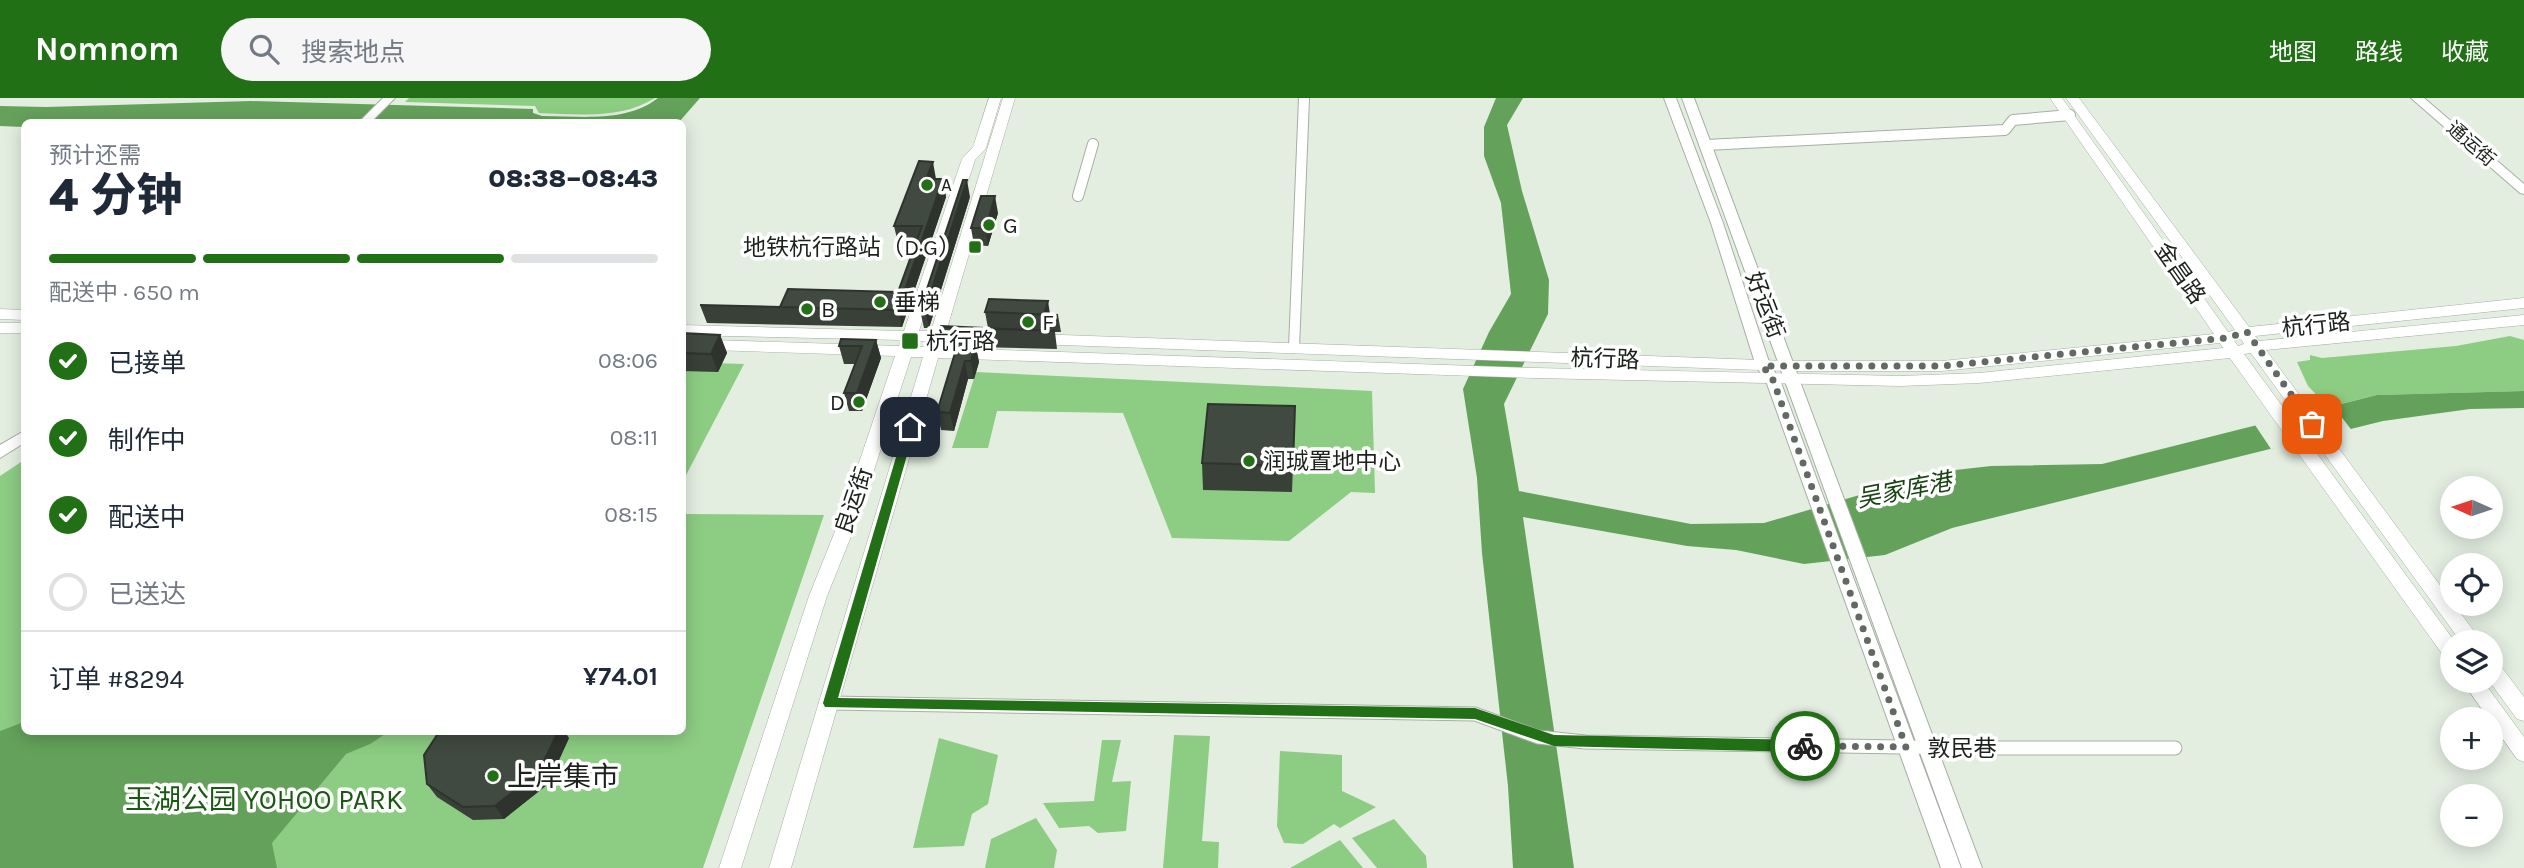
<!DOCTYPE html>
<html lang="zh">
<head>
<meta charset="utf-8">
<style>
  :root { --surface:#fff; --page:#f6f6f7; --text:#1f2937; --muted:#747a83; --line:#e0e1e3; --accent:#227016 }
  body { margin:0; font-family:Karla,"Noto Sans SC",sans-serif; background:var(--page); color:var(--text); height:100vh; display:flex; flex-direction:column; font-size:26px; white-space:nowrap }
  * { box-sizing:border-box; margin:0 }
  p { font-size:23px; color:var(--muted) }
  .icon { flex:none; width:38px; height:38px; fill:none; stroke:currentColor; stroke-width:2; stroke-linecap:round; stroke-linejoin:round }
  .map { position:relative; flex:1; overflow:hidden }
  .drawer { position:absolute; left:21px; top:21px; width:665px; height:616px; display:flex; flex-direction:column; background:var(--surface); border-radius:10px; box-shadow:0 4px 18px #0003 }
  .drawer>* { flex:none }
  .needle { width:46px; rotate:273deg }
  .controls { position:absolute; left:2440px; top:378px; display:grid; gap:14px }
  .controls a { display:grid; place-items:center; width:63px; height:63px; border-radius:50%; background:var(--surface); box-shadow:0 4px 18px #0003; font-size:35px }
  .pin { position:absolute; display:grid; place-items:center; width:60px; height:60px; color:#fff; margin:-30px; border-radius:14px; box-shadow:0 4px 10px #0006 }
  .courier { position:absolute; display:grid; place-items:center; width:70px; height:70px; margin:-35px; border:5px solid #227016; border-radius:50%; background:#fff; color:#222; box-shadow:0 2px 9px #0007 }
  .head em { font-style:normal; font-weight:800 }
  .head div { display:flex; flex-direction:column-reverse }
  .head { display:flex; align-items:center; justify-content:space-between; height:119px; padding:0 28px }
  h1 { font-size:46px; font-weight:800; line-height:52px }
  .bar { display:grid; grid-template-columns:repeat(4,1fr); gap:10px 7px; align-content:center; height:84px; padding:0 28px }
  .bar i { height:9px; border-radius:5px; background:var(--line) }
  .bar .selected { background:var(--accent) }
  .bar p { grid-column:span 4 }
  .line { display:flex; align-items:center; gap:18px; padding:0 28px; border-top:2px solid var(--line) }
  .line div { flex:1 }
  ol { padding:0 28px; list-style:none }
  li { display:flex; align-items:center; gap:21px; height:77px }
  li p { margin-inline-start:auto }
  li .icon { padding:7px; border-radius:50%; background:var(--accent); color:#fff; stroke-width:4 }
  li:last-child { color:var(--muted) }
  li i { width:38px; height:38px; border:4px solid var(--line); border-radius:50% }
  header { display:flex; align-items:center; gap:42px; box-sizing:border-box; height:98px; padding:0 35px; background:var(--accent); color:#fff }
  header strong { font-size:33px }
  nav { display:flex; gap:38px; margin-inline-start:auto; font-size:24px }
  .search { width:490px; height:63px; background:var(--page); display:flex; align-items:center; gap:18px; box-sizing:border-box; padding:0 24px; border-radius:38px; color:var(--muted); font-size:26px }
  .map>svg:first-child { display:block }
  .green { fill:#8dcc83 }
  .water { fill:#64a25b }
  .pier { fill:#e3eee1 }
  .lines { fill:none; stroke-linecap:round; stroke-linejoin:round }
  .minor-far1-casing { stroke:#a5afa3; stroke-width:12 }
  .minor-casing { stroke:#a5afa3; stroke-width:15 }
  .tertiary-casing { stroke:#a5afa3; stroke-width:2 }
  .secondary-casing { stroke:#a5afa3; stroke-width:1 }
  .minor-far1 { stroke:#fff; stroke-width:10 }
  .minor { stroke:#fff; stroke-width:13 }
  .tertiary { fill:#fff; fill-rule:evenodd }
  .secondary { fill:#fff; fill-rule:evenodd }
  .wall { fill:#384037 }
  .shaded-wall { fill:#2e342d }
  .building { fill:#414a40; stroke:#2e342d; stroke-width:2 }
  .route { fill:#227016 }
  .done { stroke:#626962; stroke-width:7; stroke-dasharray:0 12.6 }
  .poi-dot { fill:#227016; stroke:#fff; stroke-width:2.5 }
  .labels { text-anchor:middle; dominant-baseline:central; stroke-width:7; stroke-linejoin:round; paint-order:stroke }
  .far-street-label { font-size:19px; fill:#1d211d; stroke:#fff }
  .far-poi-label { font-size:19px; fill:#1d211d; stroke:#fff; text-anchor:start }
  .poi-label { font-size:23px; fill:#1d211d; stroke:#fff; text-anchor:start }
  .street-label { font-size:23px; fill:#1d211d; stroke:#fff }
  .water-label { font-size:24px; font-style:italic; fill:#184312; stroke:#fff }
  .near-poi-label { font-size:28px; fill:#1d211d; stroke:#fff; text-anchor:start }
  .near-park-label { font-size:28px; fill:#1a5911; stroke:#fff }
</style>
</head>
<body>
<header>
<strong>Nomnom</strong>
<div class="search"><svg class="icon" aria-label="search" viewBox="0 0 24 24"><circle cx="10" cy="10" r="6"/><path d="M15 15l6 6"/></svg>搜索地点</div>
<nav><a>地图</a><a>路线</a><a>收藏</a></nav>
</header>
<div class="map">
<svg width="2524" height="770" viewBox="0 0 2524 770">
  <rect width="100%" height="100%" fill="#e3eee1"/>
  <!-- green -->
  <path class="green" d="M 409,0 L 655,0 C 620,22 578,16 539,15 L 535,8 L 405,4 Z
    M 2510,238 L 2524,242 L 2524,293 L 2377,297 L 2328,309 L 2308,288 L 2297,264 L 2310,262 L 2310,257 L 2322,260 L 2456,248 Z
    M 683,264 L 744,266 L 683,383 Z
    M 976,274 L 1372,293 L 1375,395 L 1351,394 L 1289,443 L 1172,440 L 1123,315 L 997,313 L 988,350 L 952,350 Z
    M 24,362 L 24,634 L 682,634 L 683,416 L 824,417 L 703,770 L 0,770 L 0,378 Z
    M 1174,637 L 1210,638 L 1202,743 L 1219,744 L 1218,770 L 1163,770 Z
    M 939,640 L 998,657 L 988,706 L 972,716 L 964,748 L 913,750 Z
    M 1102,642 L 1121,642 L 1112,684 L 1131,683 L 1126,733 L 1098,735 L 1089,728 L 1059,730 L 1043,705 L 1094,703 Z
    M 1280,653 L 1342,657 L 1342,693 L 1376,709 L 1340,730 L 1334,726 L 1303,746 L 1284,745 L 1277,728 Z
    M 1036,720 L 1057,752 L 1054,770 L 985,770 L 991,741 Z
    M 1394,721 L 1426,758 L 1427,770 L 1377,770 L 1352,740 Z
    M 1340,742 L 1363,770 L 1290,770 Z"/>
  <!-- water -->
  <path class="water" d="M 658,0 L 700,0 L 679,24 L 24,24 L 24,29 L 0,28 L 0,8 L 46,9 L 251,3 L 533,11 L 533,15 L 542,18 C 580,18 626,25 658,0 Z
    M 1496,0 L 1523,0 L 1507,27 L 1522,93 L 1549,182 L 1548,216 L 1504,306 L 1519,393 L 1691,426 L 1764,425 L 1938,374 L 1991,368 L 2102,366 L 2377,297 L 2524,293 L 2524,310 L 2470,311 L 2383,323 L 1952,430 L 1885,457 L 1804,466 L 1736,452 L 1687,448 L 1523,419 L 1574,770 L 1513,770 L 1508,688 L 1482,455 L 1477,380 L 1463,291 L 1489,234 L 1511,196 L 1501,105 L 1484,58 L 1484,29 Z
    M 24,624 L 24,634 L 388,634 L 370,646 L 346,656 L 272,745 L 277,770 L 0,770 L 0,633 Z"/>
  <!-- pier -->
  <path class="pier" d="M 2331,305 L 2353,334 L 2271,351 L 2253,324 Z"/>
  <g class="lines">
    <defs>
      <path id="minor-far1" d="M 1706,47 L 2005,32 L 2013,22 L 2070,17
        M 1078,98 L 1093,46
        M 1294,250 L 1304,0"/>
      <path id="minor" d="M 830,605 L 1475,616 L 1538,639 L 1585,644 L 1965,650 L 2175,650"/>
      <path id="tertiary" d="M 383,0 L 395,0 L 371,24 L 359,24 Z
        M 1664,0 L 1676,0 L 1723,125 L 1770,267 L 1780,282 L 1961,770 L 1941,770 L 1766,283 L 1756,268 L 1711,125 Z
        M 1682,0 L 1694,0 L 1982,770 L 1962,770 Z
        M 2411,0 L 2424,0 L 2524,86 L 2524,96 L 2520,95 Z
        M 24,333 L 24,345 L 0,360 L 0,347 Z"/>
      <path id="secondary" d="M 989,0 L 1001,0 L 986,50 L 975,62 L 919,233 L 931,233 L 1003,0 L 1015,0 L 946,234 L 964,234 L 972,239 L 964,244 L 943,243 L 941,250 L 1535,270 L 1900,278 L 1979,275 L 2223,250 L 2220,245 L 1942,273 L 1789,273 L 1034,246 L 1026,241 L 1034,236 L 1789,263 L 1942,263 L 2214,236 L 2050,0 L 2062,0 L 2228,234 L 2235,232 L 2066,0 L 2079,0 L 2249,229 L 2524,200 L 2524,210 L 2255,238 L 2259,243 L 2524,217 L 2524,227 L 2266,252 L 2482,544 L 2461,544 L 2251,255 L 2244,256 L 2455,544 L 2452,544 L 2452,563 L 2445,560 L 2230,260 L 1979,285 L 1900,288 L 1535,280 L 938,260 L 791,770 L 769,770 L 923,259 L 911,259 L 858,421 L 827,498 L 741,770 L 719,770 L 809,498 L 840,421 L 895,258 L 682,251 L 682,241 L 899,248 L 901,242 L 682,237 L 682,227 L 904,233 L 962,61 L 973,49 ZM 2241,241 L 2244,246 L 2238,248 L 2234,243 ZM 916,243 L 928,243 L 926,249 L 914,249 Z
        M 0,211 L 24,212 L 24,222 L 0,221 Z
        M 0,225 L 24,225 L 24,235 L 0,235 Z
        M 2490,561 L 2497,563 L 2524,599 L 2524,623 L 2517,621 L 2489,583 Z
        M 2462,583 L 2483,583 L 2524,639 L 2524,664 L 2517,661 Z"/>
    </defs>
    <!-- minor-far1 casing -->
    <use href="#minor-far1" class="minor-far1-casing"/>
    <!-- minor casing -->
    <use href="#minor" class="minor-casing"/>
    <!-- tertiary casing -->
    <use href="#tertiary" class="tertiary-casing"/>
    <!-- secondary casing -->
    <use href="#secondary" class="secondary-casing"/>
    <!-- minor-far1 -->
    <use href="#minor-far1" class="minor-far1"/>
    <!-- minor -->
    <use href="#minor" class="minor"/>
    <!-- tertiary -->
    <use href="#tertiary" class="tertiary"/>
    <!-- secondary -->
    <use href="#secondary" class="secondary"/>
  </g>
  <!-- wall -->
  <path class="wall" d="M 936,81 L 943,81 L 946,99 L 902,229 L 707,225 L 700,207 L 780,209 L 898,194 L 916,146 L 898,145 L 894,128 Z
    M 970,99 L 929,230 L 924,230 L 920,212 Z
    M 998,115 L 988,148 L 974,147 L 971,130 Z
    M 985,214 L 1058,217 L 1061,234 L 1055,234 L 1057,251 L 976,249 L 979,264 L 974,281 L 968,281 L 954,333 L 941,332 L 937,314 L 957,248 L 944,247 L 941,229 L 988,230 Z
    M 682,235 L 720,237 L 727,255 L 718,274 L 682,273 Z
    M 876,242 L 881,260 L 862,313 L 849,313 L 844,295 L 855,266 L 844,266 L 839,248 Z
    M 1295,308 L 1292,394 L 1203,392 L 1202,365 Z
    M 569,640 L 548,686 L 504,721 L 473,722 L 437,699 L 427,686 Z"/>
  <!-- shaded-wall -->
  <path class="shaded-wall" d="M 933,64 L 936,81 L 926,81 Z
    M 943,81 L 946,99 L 902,229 L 898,212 Z
    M 967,82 L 970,99 L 929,230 L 925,212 Z
    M 995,98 L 998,115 L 988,148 L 986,130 Z
    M 1048,203 L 1050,216 L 1044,216 Z
    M 720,237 L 727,255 L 718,274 L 711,256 Z
    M 876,242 L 881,260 L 862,313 L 857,295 Z
    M 975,246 L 979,264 L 974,281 L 971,263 Z
    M 965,263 L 968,281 L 954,333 L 950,315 Z
    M 558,634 L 565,634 L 569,640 L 548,686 L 504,721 L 495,708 Z"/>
  <!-- building -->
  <path class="building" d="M 919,63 L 933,64 L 926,81 L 943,81 L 898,212 L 700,207 L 780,209 L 788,191 L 898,194 L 922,128 L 894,128 Z
    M 963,82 L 967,82 L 925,212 L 920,212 Z
    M 981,98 L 995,98 L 986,130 L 971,130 Z
    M 989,201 L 1048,203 L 1044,216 L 1058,217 L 985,214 Z
    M 941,228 L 1055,233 L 941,229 Z
    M 682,235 L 720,237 L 711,256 L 682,255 Z
    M 841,241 L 876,242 L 857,295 L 844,295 L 862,248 L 839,248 Z
    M 958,245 L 975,246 L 971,263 L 965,263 L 950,315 L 937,314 Z
    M 1208,306 L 1295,308 L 1293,368 L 1202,365 Z
    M 439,634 L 558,634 L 539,673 L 495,708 L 463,709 L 427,686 L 424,657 Z"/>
  <!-- route -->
  <path class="route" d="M 910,326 L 915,329 L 838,600 L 1475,610 L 1554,637 L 1805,642 L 1812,648 L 1805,654 L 1554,648 L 1475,621 L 825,609 L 823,605 L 905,329 Z"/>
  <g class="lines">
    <!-- done -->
    <path class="done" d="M 1805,648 L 1906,649 L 1773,282 L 1763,268 L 1942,268 L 2225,240 L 2247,234 L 2312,326"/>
  </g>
  <!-- markers -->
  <g class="poi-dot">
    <circle cx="927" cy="87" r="7"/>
    <circle cx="989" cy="127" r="7"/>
    <rect x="968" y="142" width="14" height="14" rx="3.5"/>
    <circle cx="880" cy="204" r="7"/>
    <circle cx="807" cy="211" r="7"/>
    <circle cx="1028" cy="224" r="7"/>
    <rect x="901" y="234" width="18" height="18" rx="3.5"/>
    <circle cx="859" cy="304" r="7"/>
    <circle cx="1249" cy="363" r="7"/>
    <circle cx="493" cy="678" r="7"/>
  </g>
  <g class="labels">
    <!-- far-street labels -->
    <g class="far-street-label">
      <text transform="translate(2471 46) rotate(41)">通运街</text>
    </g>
    <!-- far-poi labels -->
    <g class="far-poi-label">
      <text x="941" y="87">A</text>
    </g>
    <!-- poi labels -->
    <g class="poi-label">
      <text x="1003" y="127">G</text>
      <text x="961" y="149" text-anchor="end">地铁杭行路站（D·G）</text>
      <text x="894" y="204">垂梯</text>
      <text x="821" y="211">B</text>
      <text x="1042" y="224">F</text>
      <text x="926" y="243">杭行路</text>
      <text x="845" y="304" text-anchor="end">D</text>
      <text x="1263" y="363">润珹置地中心</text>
    </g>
    <!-- street labels -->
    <g class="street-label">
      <text transform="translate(2180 175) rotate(55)">金昌路</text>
      <text transform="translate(1765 207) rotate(69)">好运街</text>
      <text transform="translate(2316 227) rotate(-6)">杭行路</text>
      <text transform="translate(1605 261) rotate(2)">杭行路</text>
      <text transform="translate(854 403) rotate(-71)">良运街</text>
      <text x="1962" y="650">敦民巷</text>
    </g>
    <!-- water labels -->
    <g class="water-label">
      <text transform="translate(1904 392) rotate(-11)">吴家库港</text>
    </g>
    <!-- near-poi labels -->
    <g class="near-poi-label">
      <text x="507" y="678">上岸集市</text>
    </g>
    <!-- near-park labels -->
    <g class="near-park-label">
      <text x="264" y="701">玉湖公园 YOHOO PARK</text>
    </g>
  </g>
</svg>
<div class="controls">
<a><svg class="needle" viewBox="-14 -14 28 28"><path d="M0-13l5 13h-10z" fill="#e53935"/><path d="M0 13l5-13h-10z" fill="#747a83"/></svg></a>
<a><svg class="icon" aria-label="locate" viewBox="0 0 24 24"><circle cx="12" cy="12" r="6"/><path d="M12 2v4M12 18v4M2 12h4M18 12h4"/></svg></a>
<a><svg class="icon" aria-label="layers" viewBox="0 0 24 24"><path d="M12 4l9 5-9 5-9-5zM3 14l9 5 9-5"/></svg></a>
<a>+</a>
<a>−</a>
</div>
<div class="pin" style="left:2312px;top:326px;background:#ea580c"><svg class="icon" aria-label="bag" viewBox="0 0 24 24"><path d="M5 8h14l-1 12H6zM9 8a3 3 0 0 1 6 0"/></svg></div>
<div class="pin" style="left:910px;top:329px;background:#1f2937"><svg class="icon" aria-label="home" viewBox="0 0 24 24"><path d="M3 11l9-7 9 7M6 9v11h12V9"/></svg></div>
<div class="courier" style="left:1805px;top:648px"><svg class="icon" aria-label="bike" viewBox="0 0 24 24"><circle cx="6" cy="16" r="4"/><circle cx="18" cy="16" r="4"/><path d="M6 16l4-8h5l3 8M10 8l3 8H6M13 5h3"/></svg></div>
<section class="drawer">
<div class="head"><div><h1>4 分钟</h1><p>预计还需</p></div><em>08:38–08:43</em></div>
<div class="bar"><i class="selected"></i><i class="selected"></i><i class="selected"></i><i></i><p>配送中 · 650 m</p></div>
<ol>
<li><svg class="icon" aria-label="check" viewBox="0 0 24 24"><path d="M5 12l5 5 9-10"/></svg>已接单<p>08:06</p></li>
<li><svg class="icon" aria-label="check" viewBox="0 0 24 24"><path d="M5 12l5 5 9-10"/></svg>制作中<p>08:11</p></li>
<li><svg class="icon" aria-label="check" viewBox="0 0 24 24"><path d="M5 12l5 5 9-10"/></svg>配送中<p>08:15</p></li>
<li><i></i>已送达</li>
</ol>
<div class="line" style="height:91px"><div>订单 #8294</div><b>¥74.01</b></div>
</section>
</div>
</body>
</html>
